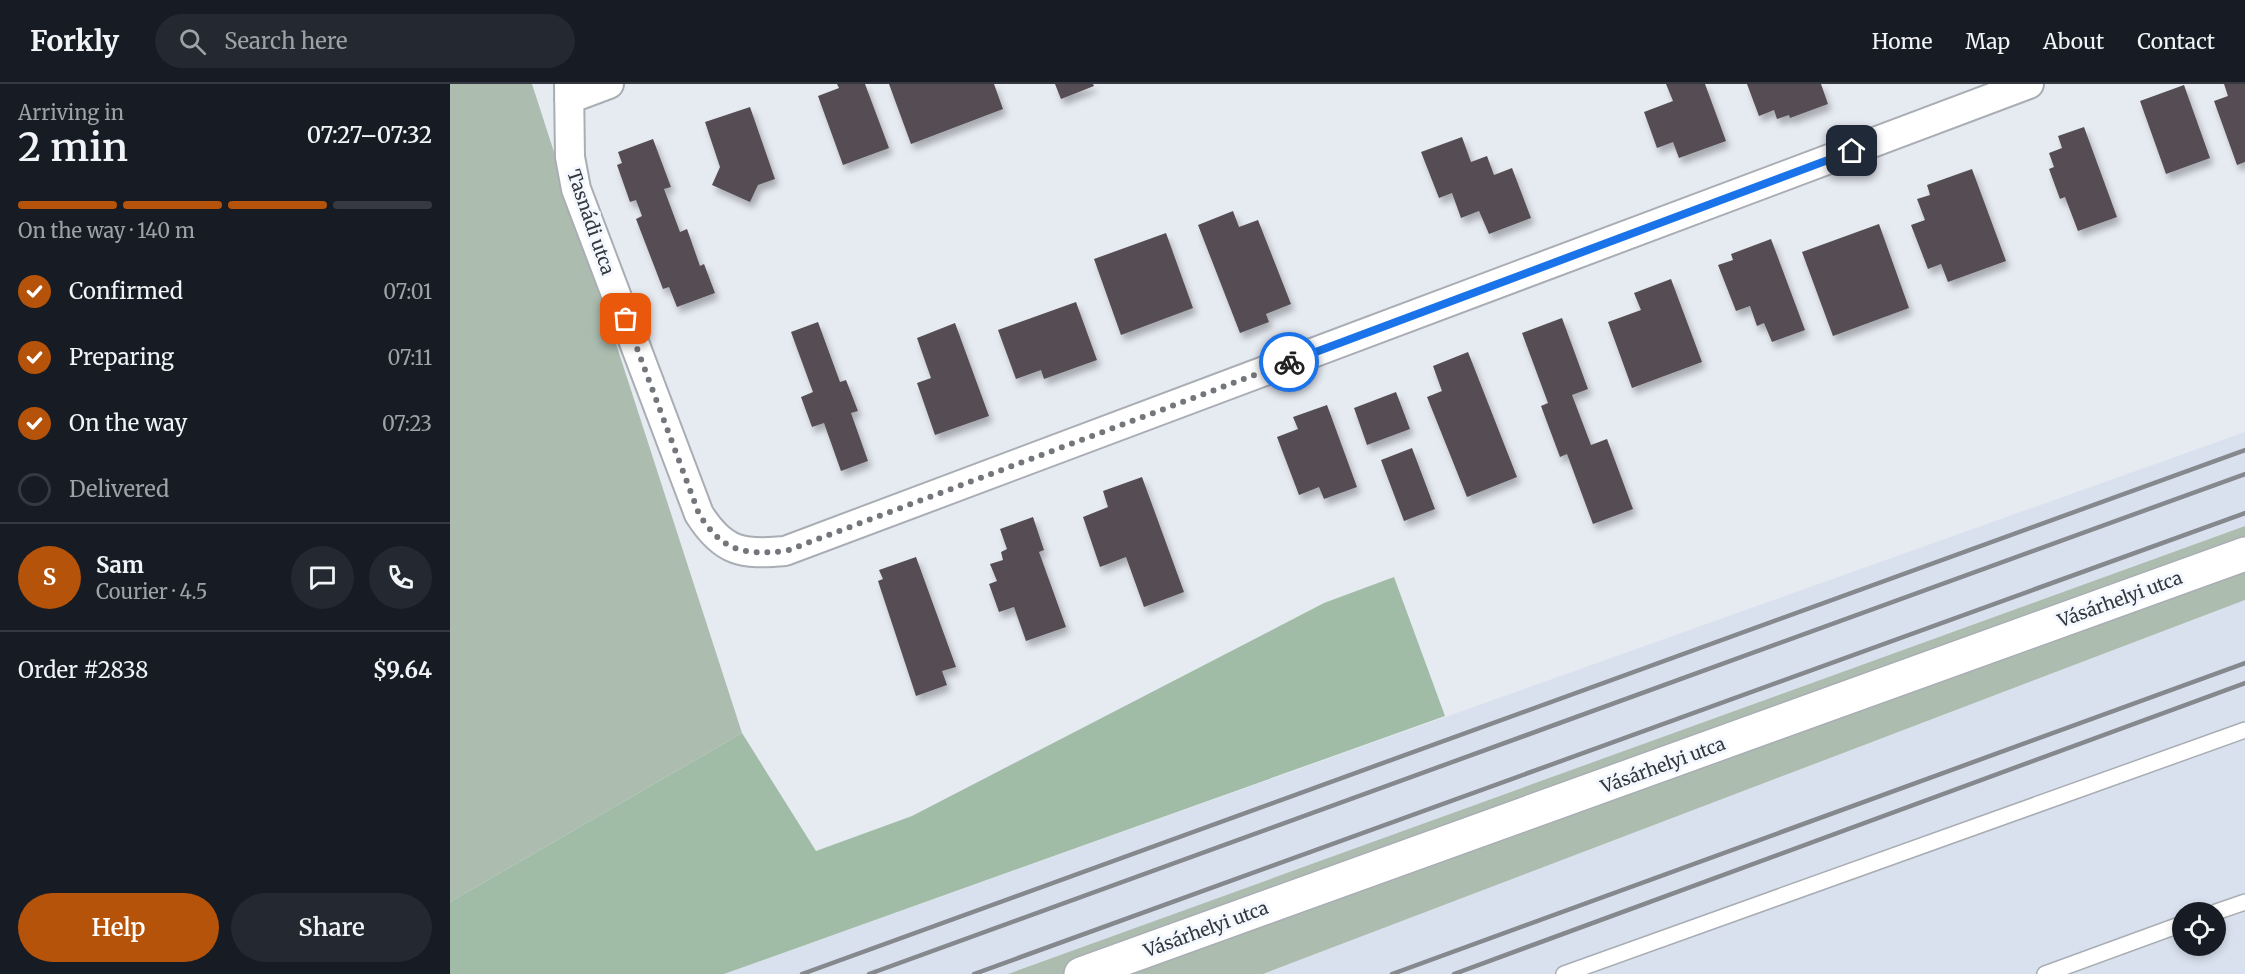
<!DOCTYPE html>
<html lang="en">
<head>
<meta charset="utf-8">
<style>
  :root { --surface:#171b24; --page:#242831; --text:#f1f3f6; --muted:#9ea1a6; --line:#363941; --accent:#b45309 }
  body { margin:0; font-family:Merriweather,serif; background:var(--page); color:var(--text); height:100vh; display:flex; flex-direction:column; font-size:22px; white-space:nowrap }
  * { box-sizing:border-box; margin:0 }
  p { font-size:20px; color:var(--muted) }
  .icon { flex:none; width:33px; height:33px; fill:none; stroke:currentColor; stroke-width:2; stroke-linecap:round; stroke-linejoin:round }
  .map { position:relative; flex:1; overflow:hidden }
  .panel { display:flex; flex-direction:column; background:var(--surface); width:450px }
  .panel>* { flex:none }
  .controls { position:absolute; left:1722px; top:818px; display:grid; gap:12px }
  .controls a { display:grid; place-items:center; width:54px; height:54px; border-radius:50%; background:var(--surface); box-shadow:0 3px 9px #0003; font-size:30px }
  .pin { position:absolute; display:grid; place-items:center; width:51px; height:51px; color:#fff; margin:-26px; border-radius:12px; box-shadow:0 3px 9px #0006 }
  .courier { position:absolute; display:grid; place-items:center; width:60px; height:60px; margin:-30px; border:4px solid #1a73e8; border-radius:50%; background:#fff; color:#222; box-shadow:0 2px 8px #0007 }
  .head em { font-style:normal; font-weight:600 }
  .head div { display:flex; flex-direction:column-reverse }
  .head { display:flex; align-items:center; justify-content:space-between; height:102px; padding:0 18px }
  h1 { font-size:39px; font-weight:600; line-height:45px }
  .bar { display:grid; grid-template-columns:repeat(4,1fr); gap:9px 6px; align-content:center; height:72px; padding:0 18px }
  .bar i { height:8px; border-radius:4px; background:var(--line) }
  .bar .selected { background:var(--accent) }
  .bar p { grid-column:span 4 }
  .line { display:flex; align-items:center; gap:15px; padding:0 18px; border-top:2px solid var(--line) }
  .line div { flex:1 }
  .round { display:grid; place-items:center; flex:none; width:63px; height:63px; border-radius:32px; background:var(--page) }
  ol { padding:0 18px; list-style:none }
  li { display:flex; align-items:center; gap:18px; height:66px }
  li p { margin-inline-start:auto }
  li .icon { padding:6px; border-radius:50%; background:var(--accent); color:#fff; stroke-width:4 }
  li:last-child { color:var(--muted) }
  li i { width:33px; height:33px; border:3px solid var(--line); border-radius:50% }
  .cta { display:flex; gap:12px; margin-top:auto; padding:12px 18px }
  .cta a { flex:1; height:69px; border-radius:36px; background:var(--accent); color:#fff; font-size:24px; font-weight:600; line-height:69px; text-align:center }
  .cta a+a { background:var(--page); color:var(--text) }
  header { display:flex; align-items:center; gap:36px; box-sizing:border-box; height:84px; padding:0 30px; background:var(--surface); border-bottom:2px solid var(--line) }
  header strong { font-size:28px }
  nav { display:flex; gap:33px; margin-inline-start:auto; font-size:21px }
  .search { width:420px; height:54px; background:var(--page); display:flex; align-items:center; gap:15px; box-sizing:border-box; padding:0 21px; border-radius:33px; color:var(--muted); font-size:22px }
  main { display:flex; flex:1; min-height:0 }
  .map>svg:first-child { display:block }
  .built { fill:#d9e1ef; fill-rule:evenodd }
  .green { fill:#acbdb0 }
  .forest { fill:#a0bca7 }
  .building { fill:#544e52; filter:url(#shadow) }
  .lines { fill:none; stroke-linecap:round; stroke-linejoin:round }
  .service-casing { stroke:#a9adb4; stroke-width:18 }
  .minor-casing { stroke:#a9adb4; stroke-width:32 }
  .tertiary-casing { stroke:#a9adb4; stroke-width:36 }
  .service { stroke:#fff; stroke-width:15 }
  .minor { stroke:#fff; stroke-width:28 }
  .tertiary { stroke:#fff; stroke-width:33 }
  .rail { stroke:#85888d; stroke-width:4.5 }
  .done { stroke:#73767a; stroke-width:6; stroke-dasharray:0 10.8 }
  .route { stroke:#1a73e8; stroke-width:8 }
  .labels { text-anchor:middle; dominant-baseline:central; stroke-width:6; stroke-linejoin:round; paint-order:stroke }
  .street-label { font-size:18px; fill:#35373a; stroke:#f3f7ff }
</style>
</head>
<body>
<header>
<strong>Forkly</strong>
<div class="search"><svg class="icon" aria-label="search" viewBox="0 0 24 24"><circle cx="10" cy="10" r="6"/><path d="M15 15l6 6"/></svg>Search here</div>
<nav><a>Home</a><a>Map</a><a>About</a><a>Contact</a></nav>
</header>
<main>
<section class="panel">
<div class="head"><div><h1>2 min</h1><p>Arriving in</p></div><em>07:27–07:32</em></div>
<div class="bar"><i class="selected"></i><i class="selected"></i><i class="selected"></i><i></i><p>On the way · 140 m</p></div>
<ol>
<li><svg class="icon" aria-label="check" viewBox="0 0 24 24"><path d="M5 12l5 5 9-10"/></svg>Confirmed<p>07:01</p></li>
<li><svg class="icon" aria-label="check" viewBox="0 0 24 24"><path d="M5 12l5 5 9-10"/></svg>Preparing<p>07:11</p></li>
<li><svg class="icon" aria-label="check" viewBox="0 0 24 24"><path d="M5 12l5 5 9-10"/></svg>On the way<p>07:23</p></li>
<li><i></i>Delivered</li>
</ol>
<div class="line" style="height:108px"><b class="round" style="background:var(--accent);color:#fff">S</b><div><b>Sam</b><p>Courier · 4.5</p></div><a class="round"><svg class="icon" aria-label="chat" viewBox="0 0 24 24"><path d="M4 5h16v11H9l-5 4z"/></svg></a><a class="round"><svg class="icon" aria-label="phone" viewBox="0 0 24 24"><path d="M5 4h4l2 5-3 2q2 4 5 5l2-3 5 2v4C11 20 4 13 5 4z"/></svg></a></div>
<div class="line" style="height:78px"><div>Order #2838</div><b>$9.64</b></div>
<div class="cta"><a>Help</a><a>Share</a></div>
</section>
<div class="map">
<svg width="1795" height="890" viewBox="0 0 1795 890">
  <defs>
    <filter id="shadow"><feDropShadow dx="3.5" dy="6" stdDeviation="3" flood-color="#0004"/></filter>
  </defs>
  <rect width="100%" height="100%" fill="#e6eaf1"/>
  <!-- built -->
  <path class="built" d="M 1795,348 L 1795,442 L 558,890 L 274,890 Z
    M 1795,516 L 1795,890 L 813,890 ZM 1732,828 L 1766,828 L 1766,861 L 1732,861 Z"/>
  <!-- green -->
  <path class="green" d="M 0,0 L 82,0 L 292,649 L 0,818 Z
    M 1795,442 L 1795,516 L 813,890 L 558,890 Z"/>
  <!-- forest -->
  <path class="forest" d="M 944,493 L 995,632 L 274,890 L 0,890 L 0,818 L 292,649 L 366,767 L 462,732 L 874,519 Z"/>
  <!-- building -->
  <path class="building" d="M 387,0 L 415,0 L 439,64 L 393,81 L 368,12 L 389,4 Z
    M 439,0 L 544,0 L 553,25 L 461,60 Z
    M 605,0 L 643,0 L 644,2 L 611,15 Z
    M 1216,0 L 1255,0 L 1276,57 L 1229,74 L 1223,58 L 1207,64 L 1194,28 L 1223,17 Z
    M 1297,0 L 1371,0 L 1378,20 L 1340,34 L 1339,31 L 1327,35 L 1324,26 L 1309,32 Z
    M 1774,0 L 1795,0 L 1795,78 L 1787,81 L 1764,17 L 1778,12 Z
    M 1734,1 L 1760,74 L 1716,90 L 1690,17 Z
    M 300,23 L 325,95 L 308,101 L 300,118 L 262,101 L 270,83 L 255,38 Z
    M 1634,43 L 1667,133 L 1628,147 L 1615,113 L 1610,115 L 1599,85 L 1604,83 L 1599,69 L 1612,64 L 1608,52 Z
    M 1012,53 L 1021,78 L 1037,72 L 1044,91 L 1062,84 L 1081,134 L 1039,150 L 1029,127 L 1011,134 L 1002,109 L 989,114 L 971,68 Z
    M 203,55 L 221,103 L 214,105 L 230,148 L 237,145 L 250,182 L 254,180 L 265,209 L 227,223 L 219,203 L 213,205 L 186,135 L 192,132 L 186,116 L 180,118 L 167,81 L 172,79 L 168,68 Z
    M 1522,85 L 1556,177 L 1498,198 L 1491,180 L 1478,185 L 1461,141 L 1475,136 L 1467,115 L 1480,111 L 1477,101 Z
    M 783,127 L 789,143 L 808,136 L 841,220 L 816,230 L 819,238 L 790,249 L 748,141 Z
    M 1429,140 L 1459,224 L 1383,252 L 1352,168 Z
    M 716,149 L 743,224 L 671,251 L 644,175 Z
    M 1321,155 L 1355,246 L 1322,258 L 1314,239 L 1307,242 L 1300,222 L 1286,227 L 1268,181 L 1283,176 L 1281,170 Z
    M 1221,195 L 1252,278 L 1182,304 L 1158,238 L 1191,226 L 1184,209 Z
    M 626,218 L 647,276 L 594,295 L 591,286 L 566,295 L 548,246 Z
    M 1112,234 L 1138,305 L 1122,311 L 1141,361 L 1157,355 L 1183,425 L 1143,440 L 1117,370 L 1110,373 L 1091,322 L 1098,319 L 1072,249 Z
    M 368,238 L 390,298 L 396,296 L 408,327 L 401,329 L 418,377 L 391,387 L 374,339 L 362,343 L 351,313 L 363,308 L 341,248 Z
    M 505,239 L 539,332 L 485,351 L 467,299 L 481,294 L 467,254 Z
    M 1018,268 L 1067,393 L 1017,413 L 977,313 L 992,307 L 983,282 Z
    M 946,308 L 960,345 L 917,361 L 904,324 Z
    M 877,321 L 907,403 L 874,415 L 869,403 L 849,411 L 827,353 L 848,345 L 843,333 Z
    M 962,364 L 985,425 L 954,437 L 931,376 Z
    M 692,393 L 734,508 L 694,523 L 676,473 L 650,483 L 633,433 L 658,423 L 653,407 Z
    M 583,433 L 594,466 L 589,468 L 616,543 L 576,557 L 564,523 L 549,528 L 539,500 L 547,497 L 540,480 L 553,476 L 551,468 L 557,465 L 550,445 Z
    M 466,473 L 506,583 L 492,587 L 497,601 L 466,612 L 428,497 L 433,495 L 429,486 Z"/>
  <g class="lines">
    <defs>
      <path id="service" d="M 1766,828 L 1795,818
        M 1114,890 L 1795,646
        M 1595,890 L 1732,840"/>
      <path id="minor" d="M 119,0 L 120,73 L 126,105 L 249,430 C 273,468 292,471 335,467 L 1579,0
        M 119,15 L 159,0"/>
      <path id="tertiary" d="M 631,890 L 1795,470"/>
    </defs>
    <!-- service casing -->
    <use href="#service" class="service-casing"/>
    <!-- minor casing -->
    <use href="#minor" class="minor-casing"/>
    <!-- tertiary casing -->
    <use href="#tertiary" class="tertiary-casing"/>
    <!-- service -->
    <use href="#service" class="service"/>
    <!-- minor -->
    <use href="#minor" class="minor"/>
    <!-- tertiary -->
    <use href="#tertiary" class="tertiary"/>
    <!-- rail -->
    <path class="rail" d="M 352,890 L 1795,366
      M 419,890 L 1795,390
      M 524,890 L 1795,429
      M 942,890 L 1795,579
      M 1004,890 L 1795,599"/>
  </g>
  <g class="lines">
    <!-- done -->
    <path class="done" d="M 176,235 L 249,430 C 273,468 293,471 336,467 L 839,278"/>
    <!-- route -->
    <path class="route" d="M 839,278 L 1402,67"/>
  </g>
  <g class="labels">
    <!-- street labels -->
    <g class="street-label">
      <text transform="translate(141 138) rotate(71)">Tasnádi utca</text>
      <text transform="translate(1670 515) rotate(-20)">Vásárhelyi utca</text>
      <text transform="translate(1213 681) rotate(-20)">Vásárhelyi utca</text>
      <text transform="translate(756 845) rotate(-20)">Vásárhelyi utca</text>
    </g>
  </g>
</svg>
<div class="controls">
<a><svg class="icon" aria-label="locate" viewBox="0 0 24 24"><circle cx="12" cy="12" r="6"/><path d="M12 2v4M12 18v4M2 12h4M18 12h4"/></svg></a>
</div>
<div class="pin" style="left:176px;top:235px;background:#ea580c"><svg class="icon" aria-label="bag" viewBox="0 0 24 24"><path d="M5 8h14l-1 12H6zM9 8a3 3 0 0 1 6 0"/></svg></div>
<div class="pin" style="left:1402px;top:67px;background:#1f2937"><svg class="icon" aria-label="home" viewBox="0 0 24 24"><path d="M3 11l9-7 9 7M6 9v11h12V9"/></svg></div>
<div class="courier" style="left:839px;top:278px"><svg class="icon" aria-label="bike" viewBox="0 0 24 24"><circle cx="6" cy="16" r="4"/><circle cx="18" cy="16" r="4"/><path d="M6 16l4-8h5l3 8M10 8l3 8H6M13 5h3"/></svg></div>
</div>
</main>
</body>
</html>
